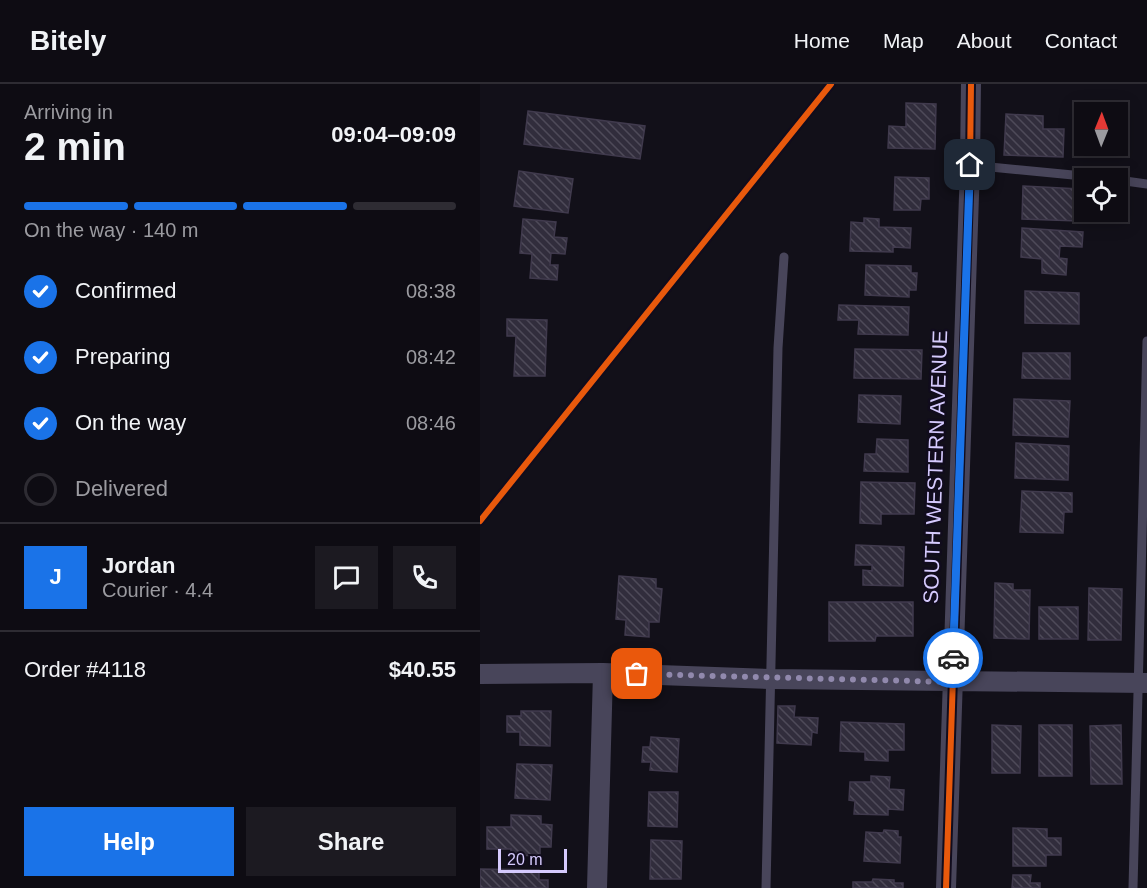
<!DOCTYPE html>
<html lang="en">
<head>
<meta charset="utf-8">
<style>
  :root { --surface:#0e0c13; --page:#1c1a21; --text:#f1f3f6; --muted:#9b9ba0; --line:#2e2c33; --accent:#1a73e8 }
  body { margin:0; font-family:Arial,sans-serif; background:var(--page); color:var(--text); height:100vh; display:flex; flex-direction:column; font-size:22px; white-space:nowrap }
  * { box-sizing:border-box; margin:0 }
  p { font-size:20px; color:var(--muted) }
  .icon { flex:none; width:33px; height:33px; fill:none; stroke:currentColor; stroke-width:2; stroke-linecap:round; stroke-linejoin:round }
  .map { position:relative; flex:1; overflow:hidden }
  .details { display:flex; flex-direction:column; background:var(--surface); width:480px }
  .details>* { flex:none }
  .needle { width:39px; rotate:1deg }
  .tools { position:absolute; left:594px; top:18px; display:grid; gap:12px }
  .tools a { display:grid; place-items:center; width:54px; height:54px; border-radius:0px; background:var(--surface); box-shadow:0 3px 15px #0003,0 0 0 2px var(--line); font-size:30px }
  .scale { position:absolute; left:18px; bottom:15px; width:69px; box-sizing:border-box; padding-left:6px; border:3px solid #d5cafd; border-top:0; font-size:16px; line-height:21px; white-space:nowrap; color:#d5cafd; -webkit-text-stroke:4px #110c1d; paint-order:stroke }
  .pin { position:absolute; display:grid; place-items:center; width:51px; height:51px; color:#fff; margin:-26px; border-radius:12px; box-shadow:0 3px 9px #0006 }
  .courier { position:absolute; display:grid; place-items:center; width:60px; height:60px; margin:-30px; border:4px solid #1a73e8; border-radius:50%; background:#fff; color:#222; box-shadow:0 2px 8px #0007 }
  .head em { font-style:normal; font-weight:600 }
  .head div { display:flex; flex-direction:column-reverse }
  .head { display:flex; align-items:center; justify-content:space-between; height:102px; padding:0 24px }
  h1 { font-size:39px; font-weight:600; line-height:45px }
  .bar { display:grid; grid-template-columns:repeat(4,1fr); gap:9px 6px; align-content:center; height:72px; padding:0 24px }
  .bar i { height:8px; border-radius:4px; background:var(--line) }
  .bar .current { background:var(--accent) }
  .bar p { grid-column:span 4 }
  .line { display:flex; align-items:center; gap:15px; padding:0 24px; border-top:2px solid var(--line) }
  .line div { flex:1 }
  .round { display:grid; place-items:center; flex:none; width:63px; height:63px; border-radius:0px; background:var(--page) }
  ol { padding:0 24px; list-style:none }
  li { display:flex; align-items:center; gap:18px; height:66px }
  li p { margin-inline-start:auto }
  li .icon { padding:6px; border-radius:50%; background:var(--accent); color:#fff; stroke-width:4 }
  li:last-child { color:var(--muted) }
  li i { width:33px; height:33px; border:3px solid var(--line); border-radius:50% }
  .action { display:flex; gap:12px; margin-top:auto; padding:12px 24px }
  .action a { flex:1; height:69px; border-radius:0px; background:var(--accent); color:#fff; font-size:24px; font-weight:600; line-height:69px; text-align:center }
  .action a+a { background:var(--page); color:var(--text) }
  header { display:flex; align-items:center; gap:36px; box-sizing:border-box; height:84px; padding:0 30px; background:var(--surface); border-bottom:2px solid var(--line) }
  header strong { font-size:28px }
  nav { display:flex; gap:33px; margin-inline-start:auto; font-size:21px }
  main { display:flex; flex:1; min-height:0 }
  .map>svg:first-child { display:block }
  .building { fill:url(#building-back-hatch); stroke:#403a4d; stroke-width:1.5 }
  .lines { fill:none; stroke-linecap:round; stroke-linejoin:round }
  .lane { stroke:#48455a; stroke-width:9 }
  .street { stroke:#48455a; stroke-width:20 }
  .cycleway-casing { stroke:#110c1d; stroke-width:10 }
  .cycleway { stroke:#e8590c; stroke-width:6 }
  .done { stroke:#9189ad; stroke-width:6; stroke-dasharray:0 10.8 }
  .route { stroke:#1a73e8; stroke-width:8 }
  .labels { text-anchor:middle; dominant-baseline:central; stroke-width:5; stroke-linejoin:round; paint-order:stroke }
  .street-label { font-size:21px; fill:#d5cafd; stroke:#110c1d }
</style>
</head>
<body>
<header>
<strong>Bitely</strong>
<nav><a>Home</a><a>Map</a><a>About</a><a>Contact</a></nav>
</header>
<main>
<section class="details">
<div class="head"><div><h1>2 min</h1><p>Arriving in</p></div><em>09:04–09:09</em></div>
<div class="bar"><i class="current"></i><i class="current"></i><i class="current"></i><i></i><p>On the way · 140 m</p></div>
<ol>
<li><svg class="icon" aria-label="check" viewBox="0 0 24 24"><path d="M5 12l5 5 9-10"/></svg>Confirmed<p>08:38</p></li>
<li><svg class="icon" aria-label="check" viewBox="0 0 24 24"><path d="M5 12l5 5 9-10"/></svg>Preparing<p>08:42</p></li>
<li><svg class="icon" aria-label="check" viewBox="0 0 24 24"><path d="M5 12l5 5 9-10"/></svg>On the way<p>08:46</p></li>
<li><i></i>Delivered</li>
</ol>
<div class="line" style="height:108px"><b class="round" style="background:var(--accent);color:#fff">J</b><div><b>Jordan</b><p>Courier · 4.4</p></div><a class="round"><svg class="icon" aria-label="chat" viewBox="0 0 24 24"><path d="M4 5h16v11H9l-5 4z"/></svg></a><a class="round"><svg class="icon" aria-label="phone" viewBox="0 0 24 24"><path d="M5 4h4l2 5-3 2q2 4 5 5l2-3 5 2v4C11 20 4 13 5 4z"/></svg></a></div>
<div class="line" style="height:78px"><div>Order #4118</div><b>$40.55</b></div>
<div class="action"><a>Help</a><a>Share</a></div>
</section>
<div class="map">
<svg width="667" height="804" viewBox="0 0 667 804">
  <defs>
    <pattern id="building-back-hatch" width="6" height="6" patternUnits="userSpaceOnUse" patternTransform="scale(1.5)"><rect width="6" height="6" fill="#312d3c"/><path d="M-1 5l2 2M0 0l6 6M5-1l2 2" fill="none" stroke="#4e4a59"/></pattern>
  </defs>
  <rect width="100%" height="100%" fill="#121019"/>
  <!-- building -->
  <path class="building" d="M 426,19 L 456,20 L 455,65 L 408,64 L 409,42 L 426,43 Z
    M 48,27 L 165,42 L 160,75 L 44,60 Z
    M 526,30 L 563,32 L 563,45 L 584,45 L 583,73 L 524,71 Z
    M 39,87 L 93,95 L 88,129 L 34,122 Z
    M 415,93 L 449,94 L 449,115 L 441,115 L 440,126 L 414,126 Z
    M 543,102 L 600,105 L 598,137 L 542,135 Z
    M 384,134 L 399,135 L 399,143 L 431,144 L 430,164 L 413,163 L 413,168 L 370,167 L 371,138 L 384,139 Z
    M 43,135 L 76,138 L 74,153 L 87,154 L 85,170 L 71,169 L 70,181 L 78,181 L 77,196 L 50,194 L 52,170 L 40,169 Z
    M 542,144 L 603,148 L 602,163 L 580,162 L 579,174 L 587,175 L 586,191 L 562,189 L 562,175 L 541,173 Z
    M 386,181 L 431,182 L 431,189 L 437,189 L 436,206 L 429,206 L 429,213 L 385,211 Z
    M 545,207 L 599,209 L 599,240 L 545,239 Z
    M 359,221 L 429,223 L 428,251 L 378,250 L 379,236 L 358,236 Z
    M 27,235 L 67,236 L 65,292 L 34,292 L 36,252 L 27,252 Z
    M 375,265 L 442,266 L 441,295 L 374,294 Z
    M 543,269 L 590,269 L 590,295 L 542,294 Z
    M 379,311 L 421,312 L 420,340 L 378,338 Z
    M 534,315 L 590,317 L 588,353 L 533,351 Z
    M 397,355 L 428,356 L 428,388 L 384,387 L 385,370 L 396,370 Z
    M 536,359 L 589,362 L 588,396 L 535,394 Z
    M 381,398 L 435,399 L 434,430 L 401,430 L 401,440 L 380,439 Z
    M 542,407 L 592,409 L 592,428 L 584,428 L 583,449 L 540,448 Z
    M 376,461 L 424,463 L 423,502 L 383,501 L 383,486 L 392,487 L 392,481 L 375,481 Z
    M 139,492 L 176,495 L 176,504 L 182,505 L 179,538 L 169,538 L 169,553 L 145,551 L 146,536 L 136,535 Z
    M 515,499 L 533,500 L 533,506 L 550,506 L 549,555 L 514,554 Z
    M 609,504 L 642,505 L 641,556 L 608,556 Z
    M 349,518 L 433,518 L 433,552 L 396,552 L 395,557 L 349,557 Z
    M 559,523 L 598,523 L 598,555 L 559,555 Z
    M 298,622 L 315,622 L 314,633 L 338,634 L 337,649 L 332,648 L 331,661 L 297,659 Z
    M 41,627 L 71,627 L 70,662 L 40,661 L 40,648 L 27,648 L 27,632 L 41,632 Z
    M 361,638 L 424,640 L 424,666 L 408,666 L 408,677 L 385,676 L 385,668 L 360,667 Z
    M 512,641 L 541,642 L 540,689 L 512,689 Z
    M 559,641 L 592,641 L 592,692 L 559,692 Z
    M 641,641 L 642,700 L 611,700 L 610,642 Z
    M 171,653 L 199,655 L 197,688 L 170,686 L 171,678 L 162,678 L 163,663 L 170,663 Z
    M 37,680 L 72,681 L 70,716 L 35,714 Z
    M 391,692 L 410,693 L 409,705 L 424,706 L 423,726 L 408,725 L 408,731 L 374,730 L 375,717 L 369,716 L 370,698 L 391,698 Z
    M 169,708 L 198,708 L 197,743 L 168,742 Z
    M 31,731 L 61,732 L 61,740 L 72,741 L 71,763 L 60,763 L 60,772 L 31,771 L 31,765 L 7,765 L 7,743 L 31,743 Z
    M 533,744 L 567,745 L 567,754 L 581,754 L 581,771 L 566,771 L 566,782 L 533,782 Z
    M 404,746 L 418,747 L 418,753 L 421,753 L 420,779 L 384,777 L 386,748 L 403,749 Z
    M 171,756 L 202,757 L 201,795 L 170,795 Z
    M 0,785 L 59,786 L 59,796 L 68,796 L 68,804 L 0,804 Z
    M 533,791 L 551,791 L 550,799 L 560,799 L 560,804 L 532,804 Z
    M 393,795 L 414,796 L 414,799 L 423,799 L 423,804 L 373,804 L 373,798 L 392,798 Z"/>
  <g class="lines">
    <!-- lane -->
    <path class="lane" d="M 490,81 L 624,94
      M 638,96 L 667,100
      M 286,804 L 298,264 L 304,173
      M 653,804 L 667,257"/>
    <!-- street -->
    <path class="street" d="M 0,590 L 123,589 L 290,595 L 667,599
      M 117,804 L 123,589
      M 466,804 L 490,81 L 491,0"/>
    <defs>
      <path id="cycleway" d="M 0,437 L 351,0
        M 466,804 L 490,81 L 491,0"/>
    </defs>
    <!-- cycleway casing -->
    <use href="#cycleway" class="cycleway-casing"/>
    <!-- cycleway -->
    <use href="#cycleway" class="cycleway"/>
  </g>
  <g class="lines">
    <!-- done -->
    <path class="done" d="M 157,590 L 472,598 L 473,574"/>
    <!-- route -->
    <path class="route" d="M 473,574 L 490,81"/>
  </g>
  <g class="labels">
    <!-- street labels -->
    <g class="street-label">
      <text transform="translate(455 383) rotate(-88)">SOUTH WESTERN AVENUE</text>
    </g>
  </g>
</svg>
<div class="tools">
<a><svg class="needle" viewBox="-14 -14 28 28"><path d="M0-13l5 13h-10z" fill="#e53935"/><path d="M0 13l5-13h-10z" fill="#9b9ba0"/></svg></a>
<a><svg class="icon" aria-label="locate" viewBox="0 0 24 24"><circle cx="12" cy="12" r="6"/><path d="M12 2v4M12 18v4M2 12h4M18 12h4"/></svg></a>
</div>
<div class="scale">20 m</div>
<div class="pin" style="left:157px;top:590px;background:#ea580c"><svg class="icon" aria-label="bag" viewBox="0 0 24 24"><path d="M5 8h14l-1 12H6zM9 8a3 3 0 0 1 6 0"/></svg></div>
<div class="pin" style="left:490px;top:81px;background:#1f2937"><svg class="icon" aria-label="home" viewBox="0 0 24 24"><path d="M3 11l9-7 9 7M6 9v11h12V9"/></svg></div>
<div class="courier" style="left:473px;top:574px"><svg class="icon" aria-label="car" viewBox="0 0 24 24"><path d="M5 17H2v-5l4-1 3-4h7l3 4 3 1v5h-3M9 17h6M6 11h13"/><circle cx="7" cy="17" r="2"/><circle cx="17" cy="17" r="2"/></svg></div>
</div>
</main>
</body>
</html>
